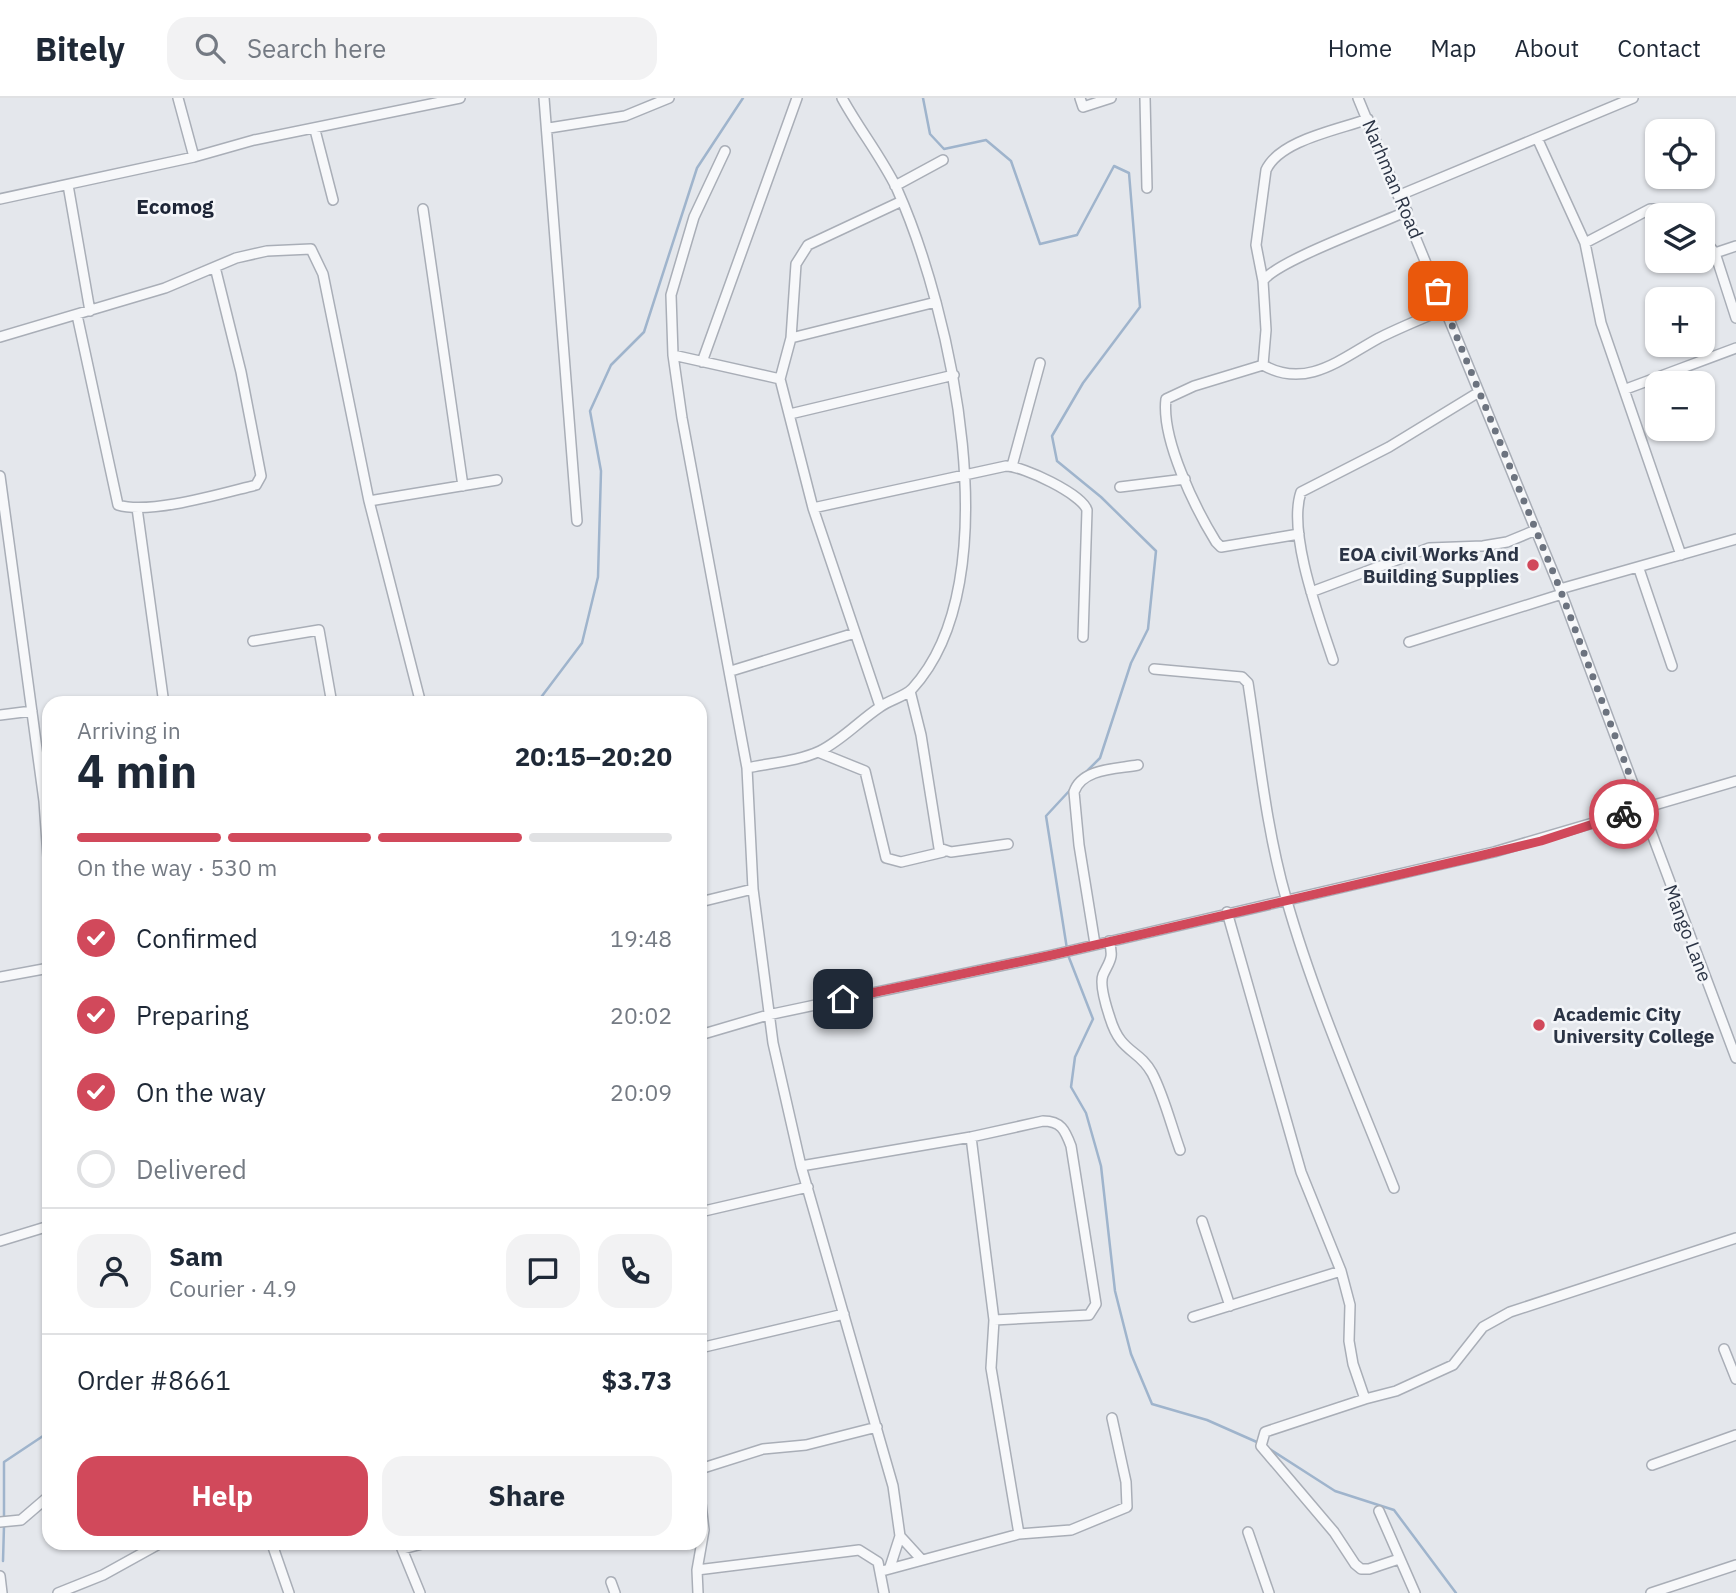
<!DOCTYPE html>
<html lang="en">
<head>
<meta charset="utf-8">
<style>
  :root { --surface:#fff; --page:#f2f2f3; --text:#1f2937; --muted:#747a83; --line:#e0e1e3; --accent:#d1495b }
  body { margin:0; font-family:"IBM Plex Sans",sans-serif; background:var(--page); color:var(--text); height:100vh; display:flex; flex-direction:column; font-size:26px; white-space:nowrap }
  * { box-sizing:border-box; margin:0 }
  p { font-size:23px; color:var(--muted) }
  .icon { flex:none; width:38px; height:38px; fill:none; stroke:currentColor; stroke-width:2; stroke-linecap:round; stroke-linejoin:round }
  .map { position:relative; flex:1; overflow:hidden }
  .side { position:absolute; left:42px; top:598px; width:665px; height:854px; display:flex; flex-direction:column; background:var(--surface); border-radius:21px; box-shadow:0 2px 5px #0004 }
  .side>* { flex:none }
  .buttons { position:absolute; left:1645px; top:21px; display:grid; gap:14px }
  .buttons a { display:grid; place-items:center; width:70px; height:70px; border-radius:14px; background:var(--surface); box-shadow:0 2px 5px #0004; font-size:35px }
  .pin { position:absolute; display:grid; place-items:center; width:60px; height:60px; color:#fff; margin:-30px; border-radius:14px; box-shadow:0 4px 10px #0006 }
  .courier { position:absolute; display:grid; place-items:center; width:70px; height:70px; margin:-35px; border:5px solid #d1495b; border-radius:50%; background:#fff; color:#222; box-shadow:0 2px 9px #0007 }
  .head em { font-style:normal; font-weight:700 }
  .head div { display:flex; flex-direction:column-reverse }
  .head { display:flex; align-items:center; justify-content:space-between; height:119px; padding:0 35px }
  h1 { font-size:46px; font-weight:700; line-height:52px }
  .bar { display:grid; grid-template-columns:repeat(4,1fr); gap:10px 7px; align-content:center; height:84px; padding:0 35px }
  .bar i { height:9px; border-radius:5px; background:var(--line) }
  .bar .active { background:var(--accent) }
  .bar p { grid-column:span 4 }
  .line { display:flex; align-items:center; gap:18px; padding:0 35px; border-top:2px solid var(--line) }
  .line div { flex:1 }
  .round { display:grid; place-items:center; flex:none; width:74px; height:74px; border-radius:21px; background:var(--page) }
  ol { padding:0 35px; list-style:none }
  li { display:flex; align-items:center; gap:21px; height:77px }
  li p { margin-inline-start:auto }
  li .icon { padding:7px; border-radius:50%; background:var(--accent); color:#fff; stroke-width:4 }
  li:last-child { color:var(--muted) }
  li i { width:38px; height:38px; border:4px solid var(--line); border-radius:50% }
  .action { display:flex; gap:14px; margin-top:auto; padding:14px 35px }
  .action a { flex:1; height:80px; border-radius:21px; background:var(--accent); color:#fff; font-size:28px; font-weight:700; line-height:80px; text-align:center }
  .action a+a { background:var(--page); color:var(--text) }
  header { display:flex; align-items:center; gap:42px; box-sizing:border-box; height:98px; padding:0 35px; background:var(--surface); border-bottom:2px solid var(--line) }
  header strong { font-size:33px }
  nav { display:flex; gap:38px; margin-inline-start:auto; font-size:24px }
  .search { width:490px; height:63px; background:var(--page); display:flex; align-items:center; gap:18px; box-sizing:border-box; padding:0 24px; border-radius:21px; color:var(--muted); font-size:26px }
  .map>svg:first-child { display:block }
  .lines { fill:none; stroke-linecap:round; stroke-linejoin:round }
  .stream { stroke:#9fb4cc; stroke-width:2.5 }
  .minor-casing { stroke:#a9aeb7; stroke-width:12 }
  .minor { stroke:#f7f8fa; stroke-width:9 }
  .done { stroke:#6c737f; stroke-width:7; stroke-dasharray:0 12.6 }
  .route { stroke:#d1495b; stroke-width:9 }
  .poi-dot { fill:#d1495b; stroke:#f4f6f9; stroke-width:2.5 }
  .labels { text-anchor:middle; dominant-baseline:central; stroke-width:5; stroke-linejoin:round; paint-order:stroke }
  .street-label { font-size:19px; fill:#2b3445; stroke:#f4f6f9 }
  .poi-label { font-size:19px; font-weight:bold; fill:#2b3445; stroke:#f4f6f9; text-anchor:end }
  .neighbourhood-label { font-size:21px; font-weight:bold; fill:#1d2536; stroke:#f4f6f9 }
</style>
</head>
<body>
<header>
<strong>Bitely</strong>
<div class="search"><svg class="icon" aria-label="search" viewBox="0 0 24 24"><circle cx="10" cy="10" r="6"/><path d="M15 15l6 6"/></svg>Search here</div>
<nav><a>Home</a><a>Map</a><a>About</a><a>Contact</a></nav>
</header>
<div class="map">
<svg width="1736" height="1495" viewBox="0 0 1736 1495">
  <rect width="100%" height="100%" fill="#e4e7ec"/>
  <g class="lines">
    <!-- stream -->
    <path class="stream" d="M 923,0 L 930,36 L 944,51 L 986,42 L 1011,63 L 1040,146 L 1077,137 L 1114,68 L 1129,75 L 1140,209 L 1083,285 L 1052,338 L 1057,363 L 1101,399 L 1156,453 L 1148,531 L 1131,565 L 1100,660 L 1085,675
      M 536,606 L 582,545 L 598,479 L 601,373 L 590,313 L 611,267 L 644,234 L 697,70 L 743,0
      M 1067,851 L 1046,718 L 1071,691
      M 1068,857 L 1093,921 L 1075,959 L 1071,989 L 1086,1015 L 1101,1068 L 1115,1193 L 1131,1256 L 1152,1306 L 1207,1322 L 1259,1345
      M 1268,1350 L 1335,1393 L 1394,1412 L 1456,1495
      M 4,1421 L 4,1364 L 49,1334
      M 3,1463 L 4,1428"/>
    <defs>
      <path id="minor" d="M 178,0 L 194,59
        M 544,0 L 577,423
        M 1080,0 L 1083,9 L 1111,0
        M 1145,0 L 1147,90
        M 1358,0 L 1560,491 L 1736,960
        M 549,30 L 625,18 L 669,0
        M 315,32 L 333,102
        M 1538,42 L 1585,145 L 1601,225 L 1681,457
        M 725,53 L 694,119 L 671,197 L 673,257 L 682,320 L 747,670 L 753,791 L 773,945 L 801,1068 L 893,1388 L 900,1438 L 890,1469
        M 68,87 L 90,213
        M 895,88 L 943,62
        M 1400,97 L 1633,0
        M 0,101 L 194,59 L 254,42 L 460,0
        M 423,111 L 463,388
        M 1703,140 L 1715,155 L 1736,220
        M 1585,145 L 1650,111 L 1661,111 L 1675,117
        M 1715,155 L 1736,148
        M 1263,183 C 1276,163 1380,126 1407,113
        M 77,217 L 118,407 C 150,417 223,395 256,387 L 261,378 L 241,274 L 215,169
        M 0,239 L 165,190 L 236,160 L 267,153 L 311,151 L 323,176 L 369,403 L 421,606
        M 791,240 L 936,204
        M 673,257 L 780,281
        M 702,264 L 797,0
        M 1263,267 C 1307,292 1342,260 1379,240 C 1401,229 1423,220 1445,211
        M 1626,291 L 1736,250
        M 790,316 L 954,277
        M 1012,368 L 1040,265
        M 0,378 L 44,703 L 49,773
        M 1120,389 L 1185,381
        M 369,403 L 497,382
        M 137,410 L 164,606
        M 813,410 L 1006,368 C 1023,368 1082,396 1087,412 L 1083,539
        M 1299,436 L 1221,449 L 1216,444 C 1195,410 1161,341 1166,301 L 1194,288 L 1263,267 L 1266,232 L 1263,183 L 1256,147 L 1266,72 C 1280,42 1338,32 1368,21
        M 1639,471 L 1672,568
        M 1560,491 L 1736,441
        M 1311,494 L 1429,450 L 1483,448 L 1507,444 L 1536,432
        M 253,543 L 319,532 L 332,606
        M 1409,544 L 1562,496
        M 1333,562 C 1320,522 1287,435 1301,394 L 1389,349 L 1479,294
        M 1154,571 L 1242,579 L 1248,585 C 1259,656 1266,730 1286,800 C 1314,899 1356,994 1394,1090
        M 731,573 L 855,535
        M 910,593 L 921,637 L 939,750 L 951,754 L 1008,746
        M 880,608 L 813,410 L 780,281 L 791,240 L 796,166 L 808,147 L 902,103
        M 0,617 L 32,613
        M 818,654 L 865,673 L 886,760 L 901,764 L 943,754
        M 747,670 C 770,665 799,663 820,653 C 842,642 859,623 880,609 C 889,602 904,599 912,591 C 1012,483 951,212 897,91 C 882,60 859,31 842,0
        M 700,804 L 753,791
        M 1227,814 L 1301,1074 L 1341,1173 L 1350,1207 L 1349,1243 L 1353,1266 L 1365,1301 L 1265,1334 L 1261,1348 L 1334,1434 L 1355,1466 L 1361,1471 L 1369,1471 L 1399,1461
        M 1109,843 C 1114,860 1110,862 1103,877 C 1099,887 1107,911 1110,920 C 1121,956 1138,950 1152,975 C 1164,998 1171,1027 1180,1052
        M 1095,846 L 1079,747 L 1074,694 C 1082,670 1117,671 1138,667
        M 0,879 L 49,870
        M 700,937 L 768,917 L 1052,857 L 1494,754 L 1736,683
        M 971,1039 L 994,1222 L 991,1270 L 1019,1436
        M 801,1068 L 971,1039 L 1043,1023 C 1061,1023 1065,1032 1071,1048 L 1096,1206 L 1089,1217 L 994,1222
        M 700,1114 L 808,1089
        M 1202,1123 L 1230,1208
        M 0,1143 L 49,1128
        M 1193,1219 L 1341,1173
        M 700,1250 L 844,1216
        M 1724,1251 L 1736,1281
        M 1365,1301 L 1396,1293 L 1453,1267 L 1483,1229 L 1510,1214 L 1736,1140
        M 1652,1367 L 1736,1337
        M 700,1371 L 763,1351 L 806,1347 L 877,1329
        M 700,1397 L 704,1432 L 697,1472 L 859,1452 L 878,1464 L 884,1495
        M 1379,1413 L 1415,1495
        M 0,1424 L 21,1422 L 49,1398
        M 1248,1434 L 1269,1495
        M 900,1438 L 921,1461
        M 272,1446 L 289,1495
        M 400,1446 L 420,1495
        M 403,1451 L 422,1446
        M 697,1472 L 698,1495
        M 882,1473 L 1019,1436 L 1071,1432 L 1127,1409 L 1126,1384 L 1112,1320
        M 0,1478 L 2,1495
        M 611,1484 L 615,1495
        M 58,1495 L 103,1477 L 159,1446
        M 1651,1495 L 1736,1467"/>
    </defs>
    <!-- minor casing -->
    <use href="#minor" class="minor-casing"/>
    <!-- minor -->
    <use href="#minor" class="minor"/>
  </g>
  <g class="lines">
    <!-- done -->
    <path class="done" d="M 1438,193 L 1560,491 L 1642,710 L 1624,716"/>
    <!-- route -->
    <path class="route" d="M 843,901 L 1052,857 L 1475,759 L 1541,743 L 1624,716"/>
  </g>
  <!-- markers -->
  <g class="poi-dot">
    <circle cx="1533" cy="467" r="7"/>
    <circle cx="1539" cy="927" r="7"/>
  </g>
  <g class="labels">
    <!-- street labels -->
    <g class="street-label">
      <text transform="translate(1393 81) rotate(67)">Narhman Road</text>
      <text transform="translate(1688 835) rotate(69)">Mango Lane</text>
    </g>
    <!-- poi labels -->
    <g class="poi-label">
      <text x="1519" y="456">EOA civil Works And<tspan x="1519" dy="22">Building Supplies</tspan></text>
      <text x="1553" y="916" text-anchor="start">Academic City<tspan x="1553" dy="22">University College</tspan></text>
    </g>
    <!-- neighbourhood labels -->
    <g class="neighbourhood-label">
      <text x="175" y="108">Ecomog</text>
    </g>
  </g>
</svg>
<div class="buttons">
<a><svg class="icon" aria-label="locate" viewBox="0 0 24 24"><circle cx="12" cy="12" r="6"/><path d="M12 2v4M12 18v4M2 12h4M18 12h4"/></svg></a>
<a><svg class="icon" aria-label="layers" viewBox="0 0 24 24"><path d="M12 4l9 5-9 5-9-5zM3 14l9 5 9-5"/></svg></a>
<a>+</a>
<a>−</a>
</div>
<div class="pin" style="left:1438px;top:193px;background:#ea580c"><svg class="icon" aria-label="bag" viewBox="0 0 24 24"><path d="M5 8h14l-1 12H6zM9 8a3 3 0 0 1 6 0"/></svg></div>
<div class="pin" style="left:843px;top:901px;background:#1f2937"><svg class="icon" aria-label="home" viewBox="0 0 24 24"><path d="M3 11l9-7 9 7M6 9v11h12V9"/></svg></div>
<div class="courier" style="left:1624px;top:716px"><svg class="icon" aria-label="bike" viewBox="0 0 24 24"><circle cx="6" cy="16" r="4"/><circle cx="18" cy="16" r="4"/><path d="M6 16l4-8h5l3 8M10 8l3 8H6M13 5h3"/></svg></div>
<section class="side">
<div class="head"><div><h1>4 min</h1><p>Arriving in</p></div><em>20:15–20:20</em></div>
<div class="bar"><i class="active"></i><i class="active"></i><i class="active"></i><i></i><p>On the way · 530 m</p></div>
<ol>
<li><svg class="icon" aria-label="check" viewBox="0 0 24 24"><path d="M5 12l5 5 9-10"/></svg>Confirmed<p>19:48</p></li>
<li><svg class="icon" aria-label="check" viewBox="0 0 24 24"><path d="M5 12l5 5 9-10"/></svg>Preparing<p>20:02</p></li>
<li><svg class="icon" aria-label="check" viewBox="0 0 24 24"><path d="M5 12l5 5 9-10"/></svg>On the way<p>20:09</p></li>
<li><i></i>Delivered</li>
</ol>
<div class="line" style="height:126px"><a class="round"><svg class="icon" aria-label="person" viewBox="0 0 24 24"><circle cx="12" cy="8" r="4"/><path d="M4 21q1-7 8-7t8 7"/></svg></a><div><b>Sam</b><p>Courier · 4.9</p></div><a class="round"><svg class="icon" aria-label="chat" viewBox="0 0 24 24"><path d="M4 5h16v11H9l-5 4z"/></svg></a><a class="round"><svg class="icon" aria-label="phone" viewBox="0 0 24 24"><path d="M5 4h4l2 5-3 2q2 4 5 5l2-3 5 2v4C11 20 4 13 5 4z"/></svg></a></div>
<div class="line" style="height:91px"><div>Order #8661</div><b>$3.73</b></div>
<div class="action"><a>Help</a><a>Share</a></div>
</section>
</div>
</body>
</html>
